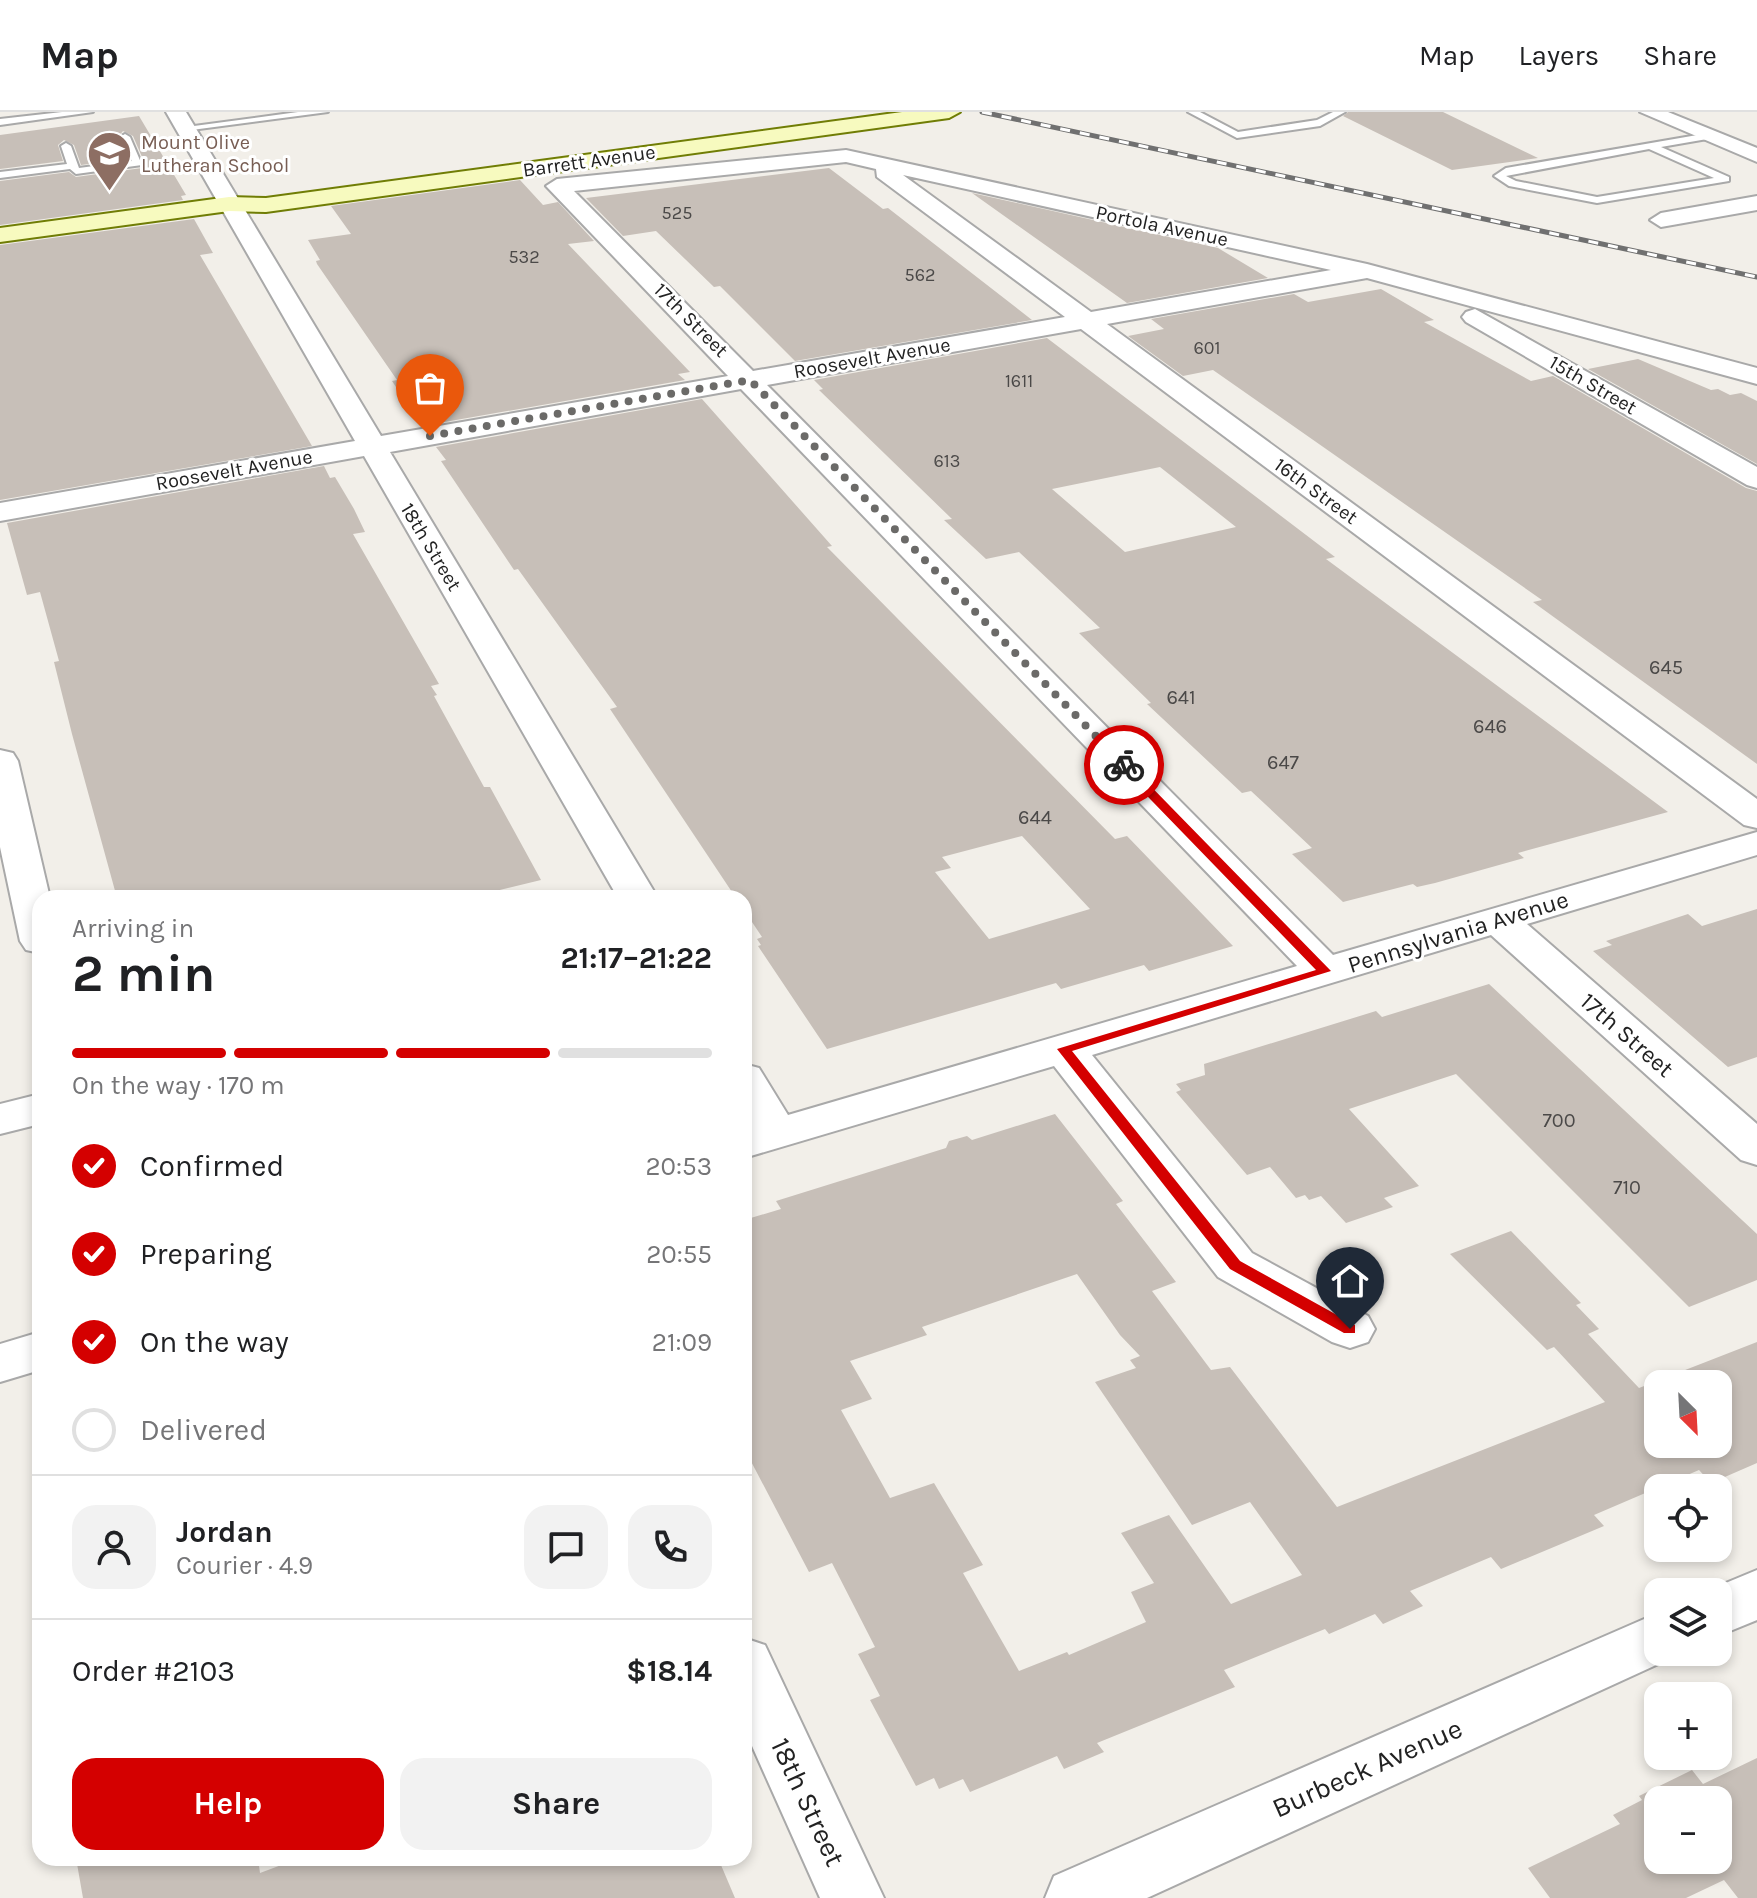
<!DOCTYPE html>
<html lang="en">
<head>
<meta charset="utf-8">
<style>
  :root { --surface:#fff; --page:#f2f2f2; --text:#202124; --muted:#757577; --line:#e0e0e0; --accent:#d40000 }
  body { margin:0; font-family:Karla,sans-serif; background:var(--page); color:var(--text); height:100vh; display:flex; flex-direction:column; font-size:30px; white-space:nowrap }
  * { box-sizing:border-box; margin:0 }
  p { font-size:26px; color:var(--muted) }
  .icon { flex:none; width:44px; height:44px; fill:none; stroke:currentColor; stroke-width:2; stroke-linecap:round; stroke-linejoin:round }
  .map { position:relative; flex:1; overflow:hidden }
  .side { position:absolute; left:32px; top:778px; width:720px; height:976px; display:flex; flex-direction:column; background:var(--surface); border-radius:24px; box-shadow:0 4px 12px #0003 }
  .side>* { flex:none }
  .needle { width:52px; rotate:156deg }
  .buttons { position:absolute; left:1644px; top:1258px; display:grid; gap:16px }
  .buttons a { display:grid; place-items:center; width:88px; height:88px; border-radius:16px; background:var(--surface); box-shadow:0 4px 12px #0003; font-size:40px }
  .pin { position:absolute; display:grid; place-items:center; width:68px; height:68px; color:#fff; margin:-82px -34px; border-radius:50% 50% 50% 0; rotate:-45deg; box-shadow:0 0 8px #0007 }
  .pin .icon { rotate:45deg }
  .courier { position:absolute; display:grid; place-items:center; width:80px; height:80px; margin:-40px; border:6px solid #d40000; border-radius:50%; background:#fff; color:#222; box-shadow:0 2px 10px #0007 }
  .headline em { font-style:normal; font-weight:700 }
  .headline div { display:flex; flex-direction:column-reverse }
  .headline { display:flex; align-items:center; justify-content:space-between; height:136px; padding:0 40px }
  h1 { font-size:52px; font-weight:700; line-height:60px }
  .bar { display:grid; grid-template-columns:repeat(4,1fr); gap:12px 8px; align-content:center; height:96px; padding:0 40px }
  .bar i { height:10px; border-radius:6px; background:var(--line) }
  .bar .current { background:var(--accent) }
  .bar p { grid-column:span 4 }
  .line { display:flex; align-items:center; gap:20px; padding:0 40px; border-top:2px solid var(--line) }
  .line div { flex:1 }
  .round { display:grid; place-items:center; flex:none; width:84px; height:84px; border-radius:24px; background:var(--page) }
  ol { padding:0 40px; list-style:none }
  li { display:flex; align-items:center; gap:24px; height:88px }
  li p { margin-inline-start:auto }
  li .icon { padding:8px; border-radius:50%; background:var(--accent); color:#fff; stroke-width:4 }
  li:last-child { color:var(--muted) }
  li i { width:44px; height:44px; border:4px solid var(--line); border-radius:50% }
  .cta { display:flex; gap:16px; margin-top:auto; padding:16px 40px }
  .cta a { flex:1; height:92px; border-radius:24px; background:var(--accent); color:#fff; font-size:32px; font-weight:700; line-height:92px; text-align:center }
  .cta a+a { background:var(--page); color:var(--text) }
  header { display:flex; align-items:center; gap:48px; box-sizing:border-box; height:112px; padding:0 40px; background:var(--surface); border-bottom:2px solid var(--line) }
  header strong { font-size:38px }
  nav { display:flex; gap:44px; margin-inline-start:auto; font-size:28px }
  .map>svg:first-child { display:block }
  .building { fill:#c7bfb8; fill-rule:evenodd }
  .lines { fill:none; stroke-linecap:round; stroke-linejoin:round }
  .service-casing { stroke:#a9a9a9; stroke-width:4 }
  .minor-casing { stroke:#a9a9a9; stroke-width:4 }
  .secondary-casing { stroke:#707d05; stroke-width:4 }
  .service { fill:#fff; fill-rule:evenodd }
  .minor { fill:#fff; fill-rule:evenodd }
  .secondary { fill:#f7fabf; fill-rule:evenodd }
  .rail-casing { stroke:#707070; stroke-width:5 }
  .rail { stroke:#fff; stroke-width:3; stroke-dasharray:10; stroke-linecap:butt }
  .route { fill:#d40000 }
  .done { stroke:#6b6a68; stroke-width:8; stroke-dasharray:0 14.4 }
  .labels { text-anchor:middle; dominant-baseline:central; stroke-width:6; stroke-linejoin:round; paint-order:stroke }
  .far-number-label { font-size:18px; fill:#4b4948 }
  .far-education-label { font-size:20px; fill:#785e54; stroke:#fff; text-anchor:start }
  .far-street-label { font-size:20px; fill:#222; stroke:#fff }
  .number-label { font-size:20px; fill:#4b4948 }
  .street-label { font-size:24px; fill:#222; stroke:#fff }
  .near-street-label { font-size:28px; fill:#222; stroke:#fff }
</style>
</head>
<body>
<header>
<strong>Map</strong>
<nav><a>Map</a><a>Layers</a><a>Share</a></nav>
</header>
<div class="map">
<svg width="1757" height="1786" viewBox="0 0 1757 1786">
  <rect width="100%" height="100%" fill="#f2efe9"/>
  <!-- building -->
  <path class="building" d="M 1348,0 L 1443,0 L 1538,46 L 1452,58 L 1343,4 Z
    M 139,4 L 186,83 L 181,84 L 183,88 L 0,113 L 0,69 L 69,60 L 76,65 L 142,56 L 145,52 L 133,24 L 123,19 L 117,26 L 127,47 L 81,53 L 74,33 L 64,28 L 58,33 L 63,49 L 0,57 L 0,23 Z
    M 829,56 L 883,97 L 888,96 L 1032,208 L 795,249 L 720,174 L 714,175 L 656,119 L 623,124 L 586,86 Z
    M 520,68 L 543,93 L 558,90 L 594,129 L 568,132 L 690,260 L 678,262 L 685,268 L 422,314 L 392,269 L 397,268 L 317,152 L 316,149 L 320,148 L 308,128 L 351,122 L 331,94 Z
    M 972,81 L 1218,136 L 1268,166 L 1127,191 Z
    M 194,107 L 213,141 L 200,143 L 312,334 L 0,388 L 0,133 Z
    M 1381,177 L 1434,208 L 1424,210 L 1531,269 L 1553,264 L 1746,376 L 1757,379 L 1757,652 L 1533,490 L 1542,488 L 1213,258 L 1183,264 L 1128,224 L 1164,217 L 1151,207 L 1294,182 L 1308,190 Z
    M 1047,226 L 1335,445 L 1326,447 L 1668,700 L 1518,741 L 1524,746 L 1435,771 L 1417,775 L 1413,772 L 1343,790 L 1292,742 L 1312,736 L 1251,679 L 1242,681 L 1147,592 L 1151,591 L 1079,521 L 1100,516 L 1019,440 L 986,447 L 944,408 L 952,407 L 819,278 L 823,277 L 814,268 ZM 1160,355 L 1236,415 L 1125,440 L 1052,377 Z
    M 1638,247 L 1711,278 L 1718,277 L 1730,283 L 1741,281 L 1757,289 L 1757,352 L 1588,257 Z
    M 702,287 L 832,434 L 827,435 L 1115,727 L 1127,724 L 1233,834 L 1149,859 L 1144,853 L 1061,877 L 1056,871 L 827,937 L 758,834 L 761,833 L 757,827 L 762,825 L 744,798 L 744,786 L 736,786 L 610,597 L 617,595 L 518,457 L 514,458 L 441,349 L 446,348 L 436,335 ZM 1022,724 L 1090,797 L 989,827 L 935,760 L 951,756 L 942,745 Z
    M 324,354 L 330,366 L 335,365 L 354,397 L 365,420 L 353,422 L 439,572 L 431,574 L 437,583 L 434,584 L 484,675 L 490,675 L 541,768 L 467,786 L 117,786 L 72,622 L 54,550 L 59,549 L 40,480 L 27,483 L 7,411 Z
    M 1757,797 L 1757,945 L 1728,955 L 1593,839 L 1612,833 L 1606,829 L 1688,802 L 1702,814 Z
    M 1489,872 L 1757,1122 L 1757,1168 L 1689,1195 L 1456,962 L 1349,997 L 1419,1074 L 1384,1086 L 1393,1095 L 1346,1111 L 1321,1084 L 1309,1088 L 1305,1083 L 1296,1086 L 1270,1055 L 1247,1063 L 1176,980 L 1181,978 L 1176,972 L 1205,963 L 1204,952 L 1376,899 L 1382,905 Z
    M 1055,1002 L 1123,1089 L 1116,1092 L 1176,1170 L 1152,1179 L 1211,1258 L 1230,1255 L 1337,1395 L 1605,1290 L 1554,1235 L 1547,1238 L 1450,1142 L 1511,1119 L 1581,1191 L 1576,1193 L 1599,1217 L 1588,1222 L 1639,1276 L 1757,1230 L 1757,1351 L 1711,1371 L 1699,1358 L 1594,1403 L 1604,1414 L 1501,1457 L 1491,1445 L 1410,1479 L 1423,1494 L 1383,1512 L 1375,1502 L 1329,1522 L 1325,1517 L 1224,1558 L 1235,1575 L 1097,1631 L 1104,1640 L 1064,1657 L 1057,1644 L 970,1680 L 963,1667 L 939,1677 L 934,1666 L 916,1674 L 870,1588 L 880,1584 L 858,1542 L 875,1535 L 832,1451 L 809,1460 L 744,1336 L 744,1108 L 781,1097 L 776,1089 L 946,1036 L 949,1029 L 967,1024 L 972,1028 ZM 1077,1162 L 1120,1223 L 1140,1244 L 1130,1248 L 1136,1256 L 1095,1270 L 1192,1413 L 1250,1390 L 1302,1463 L 1231,1492 L 1169,1403 L 1121,1421 L 1154,1471 L 1131,1480 L 1146,1510 L 1069,1543 L 1067,1540 L 1019,1559 L 963,1461 L 983,1453 L 934,1371 L 890,1386 L 841,1298 L 872,1287 L 850,1249 L 927,1223 L 922,1215 ZM 1658,1272 L 1718,1272 L 1718,1332 L 1658,1332 Z
    M 1757,1646 L 1757,1786 L 1738,1786 L 1724,1768 L 1686,1786 L 1550,1786 L 1528,1756 L 1620,1712 L 1613,1703 L 1642,1688 L 1639,1684 L 1692,1658 L 1703,1672 ZM 1658,1688 L 1718,1688 L 1718,1748 L 1658,1748 Z
    M 76,1746 L 258,1746 L 260,1761 L 300,1746 L 718,1746 L 735,1786 L 83,1786 Z"/>
  <g class="lines">
    <defs>
      <path id="service" d="M 62,0 L 93,0 L 0,13 L 0,7 Z
        M 298,0 L 328,0 L 184,19 L 179,16 Z
        M 1188,0 L 1200,0 L 1238,20 L 1317,8 L 1333,0 L 1345,0 L 1320,14 L 1237,26 Z
        M 1709,21 L 1713,26 L 1661,35 L 1729,65 L 1729,69 L 1597,91 L 1509,74 L 1494,64 L 1506,56 ZM 1649,37 L 1714,66 L 1597,85 L 1516,69 L 1506,64 Z
        M 125,22 L 130,25 L 142,53 L 76,62 L 70,57 L 0,66 L 0,60 L 67,52 L 61,34 L 66,31 L 71,34 L 79,56 L 132,49 L 120,25 Z"/>
      <path id="minor" d="M 166,0 L 186,0 L 381,324 L 728,264 L 546,74 L 557,67 L 846,38 L 1367,152 L 1757,256 L 1757,272 L 1367,166 L 1107,212 L 1757,687 L 1757,716 L 1744,713 L 1081,217 L 767,273 L 1333,843 L 1757,720 L 1757,743 L 1527,812 L 1757,1012 L 1757,1053 L 1741,1048 L 1491,823 L 1092,943 L 1252,1141 L 1368,1204 L 1375,1217 L 1368,1230 L 1350,1236 L 1332,1230 L 1218,1165 L 1054,954 L 744,1046 L 744,1015 L 750,1014 L 744,1004 L 744,952 L 759,956 L 788,1003 L 1297,854 L 741,277 L 390,340 L 658,786 L 618,786 L 364,344 L 0,409 L 0,391 L 355,329 ZM 846,50 L 876,57 L 877,65 L 1065,205 L 753,259 L 574,79 ZM 903,63 L 1331,158 L 1091,200 Z
        M 1640,0 L 1668,0 L 1757,36 L 1757,50 Z
        M 1757,84 L 1757,98 L 1661,115 L 1650,108 L 1661,101 Z
        M 1475,197 L 1757,355 L 1757,376 L 1747,373 L 1466,210 L 1462,205 L 1466,200 Z
        M 0,638 L 13,641 L 18,649 L 50,786 L 40,786 L 40,841 L 26,838 L 20,829 L 0,735 Z
        M 40,982 L 40,1012 L 0,1022 L 0,992 Z
        M 40,1220 L 40,1258 L 0,1270 L 0,1232 Z
        M 1757,1458 L 1757,1508 L 1718,1524 L 1718,1480 L 1704,1480 Z
        M 1658,1501 L 1658,1540 L 1680,1540 L 1678,1543 L 1147,1786 L 1045,1786 L 1054,1764 Z
        M 744,1526 L 765,1533 L 884,1786 L 820,1786 L 744,1616 Z"/>
      <path id="secondary" d="M 902,0 L 960,0 L 949,6 L 266,100 L 229,99 L 0,130 L 0,116 L 229,85 L 266,86 Z"/>
    </defs>
    <!-- service casing -->
    <use href="#service" class="service-casing"/>
    <!-- minor casing -->
    <use href="#minor" class="minor-casing"/>
    <!-- secondary casing -->
    <use href="#secondary" class="secondary-casing"/>
    <!-- service -->
    <use href="#service" class="service"/>
    <!-- minor -->
    <use href="#minor" class="minor"/>
    <!-- secondary -->
    <use href="#secondary" class="secondary"/>
    <defs>
      <path id="rail" d="M 982,0 L 1757,165"/>
    </defs>
    <!-- rail casing -->
    <use href="#rail" class="rail-casing"/>
    <!-- rail -->
    <use href="#rail" class="rail"/>
  </g>
  <!-- route -->
  <path class="route" d="M 1120,651 L 1128,651 L 1331,859 L 1072,939 L 1240,1149 L 1355,1213 L 1355,1221 L 1344,1221 L 1230,1157 L 1057,937 L 1316,858 L 1120,656 Z"/>
  <g class="lines">
    <!-- done -->
    <path class="done" d="M 430,324 L 750,268 L 1124,653"/>
  </g>
  <!-- icons -->
  <defs>
    <symbol id="school-pin" viewBox="-11 -11 22 30"><path d="M0 17L-7.5 6A9.5 9.5 0 1 1 7.5 6Z" fill="#8d6e63" stroke="#fff"/><path d="M0-5L7-2L0 1L-7-2ZM-4 1L0 2.5L4 1V4Q0 6-4 4Z" fill="#fff"/></symbol>
  </defs>
  <g fill-rule="evenodd">
    <use href="#school-pin" x="84" y="16" width="51" height="69"/>
  </g>
  <g class="labels">
    <!-- far-number labels -->
    <g class="far-number-label">
      <text x="677" y="101">525</text>
      <text x="524" y="145">532</text>
      <text x="920" y="163">562</text>
      <text x="1207" y="236">601</text>
      <text x="1019" y="269">1611</text>
      <text x="947" y="349">613</text>
    </g>
    <!-- far-education labels -->
    <g class="far-education-label">
      <text x="141" y="30">Mount Olive<tspan x="141" dy="23">Lutheran School</tspan></text>
    </g>
    <!-- far-street labels -->
    <g class="far-street-label">
      <text transform="translate(589 49) rotate(-8)">Barrett Avenue</text>
      <text transform="translate(1162 114) rotate(12)">Portola Avenue</text>
      <text transform="translate(691 208) rotate(45)">17th Street</text>
      <text transform="translate(872 246) rotate(-10)">Roosevelt Avenue</text>
      <text transform="translate(1593 273) rotate(30)">15th Street</text>
      <text transform="translate(234 358) rotate(-10)">Roosevelt Avenue</text>
      <text transform="translate(1316 379) rotate(36)">16th Street</text>
      <text transform="translate(431 435) rotate(59)">18th Street</text>
    </g>
    <!-- number labels -->
    <g class="number-label">
      <text x="1666" y="555">645</text>
      <text x="1181" y="585">641</text>
      <text x="1490" y="614">646</text>
      <text x="1283" y="650">647</text>
      <text x="1035" y="705">644</text>
      <text x="1559" y="1008">700</text>
      <text x="1627" y="1075">710</text>
    </g>
    <!-- street labels -->
    <g class="street-label">
      <text transform="translate(1458 820) rotate(-17)">Pennsylvania Avenue</text>
      <text transform="translate(1627 923) rotate(41)">17th Street</text>
    </g>
    <!-- near-street labels -->
    <g class="near-street-label">
      <text transform="translate(1367 1656) rotate(-24)">Burbeck Avenue</text>
      <text transform="translate(808 1690) rotate(65)">18th Street</text>
    </g>
  </g>
</svg>
<div class="buttons">
<a><svg class="needle" viewBox="-14 -14 28 28"><path d="M0-13l5 13h-10z" fill="#e53935"/><path d="M0 13l5-13h-10z" fill="#757577"/></svg></a>
<a><svg class="icon" aria-label="locate" viewBox="0 0 24 24"><circle cx="12" cy="12" r="6"/><path d="M12 2v4M12 18v4M2 12h4M18 12h4"/></svg></a>
<a><svg class="icon" aria-label="layers" viewBox="0 0 24 24"><path d="M12 4l9 5-9 5-9-5zM3 14l9 5 9-5"/></svg></a>
<a>+</a>
<a>−</a>
</div>
<div class="pin" style="left:430px;top:324px;background:#ea580c"><svg class="icon" aria-label="bag" viewBox="0 0 24 24"><path d="M5 8h14l-1 12H6zM9 8a3 3 0 0 1 6 0"/></svg></div>
<div class="pin" style="left:1350px;top:1217px;background:#1f2937"><svg class="icon" aria-label="home" viewBox="0 0 24 24"><path d="M3 11l9-7 9 7M6 9v11h12V9"/></svg></div>
<div class="courier" style="left:1124px;top:653px"><svg class="icon" aria-label="bike" viewBox="0 0 24 24"><circle cx="6" cy="16" r="4"/><circle cx="18" cy="16" r="4"/><path d="M6 16l4-8h5l3 8M10 8l3 8H6M13 5h3"/></svg></div>
<section class="side">
<div class="headline"><div><h1>2 min</h1><p>Arriving in</p></div><em>21:17–21:22</em></div>
<div class="bar"><i class="current"></i><i class="current"></i><i class="current"></i><i></i><p>On the way · 170 m</p></div>
<ol>
<li><svg class="icon" aria-label="check" viewBox="0 0 24 24"><path d="M5 12l5 5 9-10"/></svg>Confirmed<p>20:53</p></li>
<li><svg class="icon" aria-label="check" viewBox="0 0 24 24"><path d="M5 12l5 5 9-10"/></svg>Preparing<p>20:55</p></li>
<li><svg class="icon" aria-label="check" viewBox="0 0 24 24"><path d="M5 12l5 5 9-10"/></svg>On the way<p>21:09</p></li>
<li><i></i>Delivered</li>
</ol>
<div class="line" style="height:144px"><a class="round"><svg class="icon" aria-label="person" viewBox="0 0 24 24"><circle cx="12" cy="8" r="4"/><path d="M4 21q1-7 8-7t8 7"/></svg></a><div><b>Jordan</b><p>Courier · 4.9</p></div><a class="round"><svg class="icon" aria-label="chat" viewBox="0 0 24 24"><path d="M4 5h16v11H9l-5 4z"/></svg></a><a class="round"><svg class="icon" aria-label="phone" viewBox="0 0 24 24"><path d="M5 4h4l2 5-3 2q2 4 5 5l2-3 5 2v4C11 20 4 13 5 4z"/></svg></a></div>
<div class="line" style="height:104px"><div>Order #2103</div><b>$18.14</b></div>
<div class="cta"><a>Help</a><a>Share</a></div>
</section>
</div>
</body>
</html>
